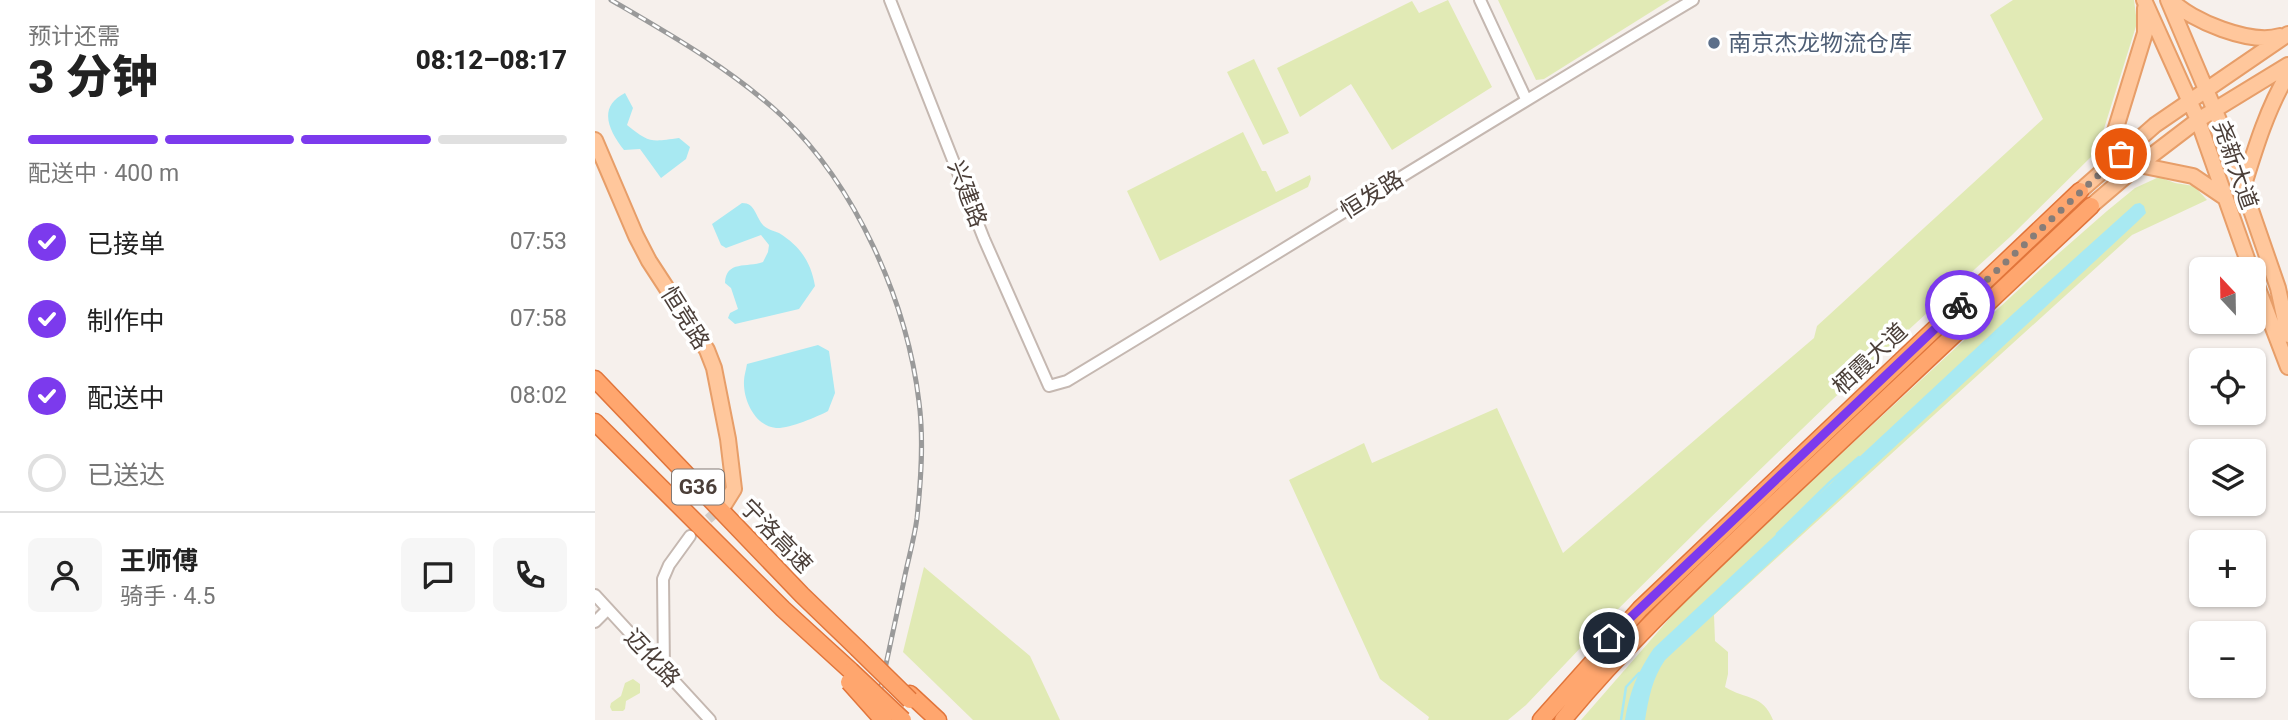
<!DOCTYPE html>
<html lang="zh">
<head>
<meta charset="utf-8">
<style>
  :root { --surface:#fff; --page:#f6f6f6; --text:#222; --muted:#767676; --line:#e0e0e0; --accent:#7c3aed }
  body { margin:0; font-family:Roboto,"Noto Sans SC",sans-serif; background:var(--page); color:var(--text); height:100vh; display:flex; flex-direction:column; font-size:26px; white-space:nowrap }
  * { box-sizing:border-box; margin:0 }
  p { font-size:23px; color:var(--muted) }
  .icon { flex:none; width:38px; height:38px; fill:none; stroke:currentColor; stroke-width:2; stroke-linecap:round; stroke-linejoin:round }
  .map { position:relative; flex:1; overflow:hidden }
  .drawer { display:flex; flex-direction:column; background:var(--surface); width:595px }
  .drawer>* { flex:none }
  .needle { width:46px; rotate:338deg }
  .controls { position:absolute; left:1594px; top:257px; display:grid; gap:14px }
  .controls a { display:grid; place-items:center; width:77px; height:77px; border-radius:10px; background:var(--surface); box-shadow:0 2px 5px #0004; font-size:35px }
  .pin { position:absolute; display:grid; place-items:center; width:60px; height:60px; color:#fff; margin:-30px; border:4px solid #fff; border-radius:50%; box-shadow:0 2px 7px #0007 }
  .courier { position:absolute; display:grid; place-items:center; width:70px; height:70px; margin:-35px; border:5px solid #7c3aed; border-radius:50%; background:#fff; color:#222; box-shadow:0 2px 9px #0007 }
  .headline em { font-style:normal; font-weight:800 }
  .headline div { display:flex; flex-direction:column-reverse }
  .headline { display:flex; align-items:center; justify-content:space-between; height:119px; padding:0 28px }
  h1 { font-size:46px; font-weight:800; line-height:52px }
  .bar { display:grid; grid-template-columns:repeat(4,1fr); gap:10px 7px; align-content:center; height:84px; padding:0 28px }
  .bar i { height:9px; border-radius:5px; background:var(--line) }
  .bar .current { background:var(--accent) }
  .bar p { grid-column:span 4 }
  .line { display:flex; align-items:center; gap:18px; padding:0 28px; border-top:2px solid var(--line) }
  .line div { flex:1 }
  .round { display:grid; place-items:center; flex:none; width:74px; height:74px; border-radius:10px; background:var(--page) }
  ol { padding:0 28px; list-style:none }
  li { display:flex; align-items:center; gap:21px; height:77px }
  li p { margin-inline-start:auto }
  li .icon { padding:7px; border-radius:50%; background:var(--accent); color:#fff; stroke-width:4 }
  li:last-child { color:var(--muted) }
  li i { width:38px; height:38px; border:4px solid var(--line); border-radius:50% }
  main { display:flex; flex:1; min-height:0 }
  .map>svg:first-child { display:block }
  .green { fill:#e1eab5 }
  .water { fill:#a8e9f2 }
  .lines { fill:none; stroke-linecap:round; stroke-linejoin:round }
  .stream { stroke:#a8e9f2; stroke-width:2.5 }
  .minor-tunnel { stroke:#d4cdc8; stroke-width:10; stroke-dasharray:10 5; stroke-linecap:butt }
  .minor-casing { stroke:#c5b8b1; stroke-width:14 }
  .major-casing { stroke:#e79e69; stroke-width:18 }
  .highway-casing { stroke:#e1753b; stroke-width:19 }
  .minor { stroke:#fff; stroke-width:10 }
  .major { stroke:#ffc79c; stroke-width:14 }
  .highway { stroke:#ffa66e; stroke-width:16 }
  .rail-casing { stroke:#9a9a9a; stroke-width:5 }
  .rail { stroke:#fff; stroke-width:2.5; stroke-dasharray:8; stroke-linecap:butt }
  .highway-bridge-casing { stroke:#e1753b; stroke-width:19; stroke-linecap:butt }
  .highway-bridge { stroke:#ffa66e; stroke-width:16 }
  .done { stroke:#877d78; stroke-width:7; stroke-dasharray:0 12.6 }
  .route { stroke:#7c3aed; stroke-width:9 }
  .service-dot { fill:#5c6f8a; stroke:#fff; stroke-width:2.5 }
  .labels { text-anchor:middle; dominant-baseline:central; stroke-width:7; stroke-linejoin:round; paint-order:stroke }
  .shield { fill:#fff; stroke:#817974; stroke-width:2 }
  .shield-label { font-size:21px; font-weight:bold; fill:#4b3f39 }
  .service-label { font-size:23px; fill:#4e5e75; stroke:#fff; text-anchor:start }
  .street-label { font-size:23px; fill:#4b3f39; stroke:#fff }
</style>
</head>
<body>
<main>
<section class="drawer">
<div class="headline"><div><h1>3 分钟</h1><p>预计还需</p></div><em>08:12–08:17</em></div>
<div class="bar"><i class="current"></i><i class="current"></i><i class="current"></i><i></i><p>配送中 · 400 m</p></div>
<ol>
<li><svg class="icon" aria-label="check" viewBox="0 0 24 24"><path d="M5 12l5 5 9-10"/></svg>已接单<p>07:53</p></li>
<li><svg class="icon" aria-label="check" viewBox="0 0 24 24"><path d="M5 12l5 5 9-10"/></svg>制作中<p>07:58</p></li>
<li><svg class="icon" aria-label="check" viewBox="0 0 24 24"><path d="M5 12l5 5 9-10"/></svg>配送中<p>08:02</p></li>
<li><i></i>已送达</li>
</ol>
<div class="line" style="height:126px"><a class="round"><svg class="icon" aria-label="person" viewBox="0 0 24 24"><circle cx="12" cy="8" r="4"/><path d="M4 21q1-7 8-7t8 7"/></svg></a><div><b>王师傅</b><p>骑手 · 4.5</p></div><a class="round"><svg class="icon" aria-label="chat" viewBox="0 0 24 24"><path d="M4 5h16v11H9l-5 4z"/></svg></a><a class="round"><svg class="icon" aria-label="phone" viewBox="0 0 24 24"><path d="M5 4h4l2 5-3 2q2 4 5 5l2-3 5 2v4C11 20 4 13 5 4z"/></svg></a></div>
</section>
<div class="map">
<svg width="1693" height="720" viewBox="0 0 1693 720">
  <rect width="100%" height="100%" fill="#f6f0ec"/>
  <!-- green -->
  <path class="green" d="M 853,0 L 897,87 L 797,150 L 756,84 L 705,117 L 682,68 L 817,1 L 824,13 Z
    M 903,0 L 1075,0 L 949,79 L 941,80 Z
    M 1418,0 L 1539,0 L 1542,23 L 1502,151 L 1416,236 L 1237,400 L 1112,521 L 1011,621 L 931,705 L 913,720 L 833,720 L 834,717 L 785,679 L 694,480 L 769,443 L 777,463 L 902,408 L 968,553 L 1219,338 L 1222,326 L 1448,119 L 1395,15 Z
    M 659,59 L 694,133 L 668,145 L 632,72 Z
    M 648,132 L 667,171 L 671,171 L 681,192 L 715,175 L 716,179 L 713,187 L 565,261 L 532,191 Z
    M 1564,177 L 1580,183 L 1599,186 L 1612,200 L 1537,235 L 1119,615 L 1120,641 L 1133,652 L 1133,674 L 1130,687 C 1151,700 1168,694 1178,720 L 986,720 L 1115,572 L 1180,515 L 1447,268 L 1512,211 L 1540,188 Z
    M 329,567 L 435,656 L 465,720 L 378,720 L 308,652 Z
    M 38,679 L 45,684 L 45,693 L 31,701 L 30,709 L 28,711 L 17,711 L 15,707 L 16,703 L 26,696 L 30,683 Z"/>
  <!-- water -->
  <path class="water" d="M 30,93 L 38,108 L 32,125 C 54,143 56,142 84,138 L 95,147 L 91,159 L 66,178 L 45,149 L 29,150 C 14,131 2,107 30,93 Z
    M 147,203 C 161,203 160,217 169,226 C 172,229 179,231 184,233 C 205,246 216,262 220,286 L 204,309 L 140,324 L 133,318 L 135,313 L 143,309 L 136,288 L 130,283 C 131,260 152,268 168,262 L 173,252 L 174,245 L 166,235 L 131,248 L 126,245 L 117,224 Z
    M 1545,203 L 1549,206 L 1551,213 L 1541,223 L 1070,660 C 1057,679 1054,697 1050,720 L 1030,720 C 1035,691 1042,673 1059,648 L 1420,312 L 1540,204 Z
    M 223,345 L 234,351 L 240,393 L 233,411 C 222,417 193,429 181,428 C 160,426 148,400 149,381 C 149,376 151,370 152,364 Z"/>
  <g class="lines">
    <!-- stream -->
    <path class="stream" d="M 1182,534 L 1235,482 L 1264,457
      M 1026,720 L 1031,687 L 1044,673"/>
    <!-- minor-tunnel -->
    <path class="minor-tunnel" d="M 102,529 L 129,505"/>
    <defs>
      <path id="minor" d="M 295,0 L 389,239 L 454,386 L 472,381 C 681,255 888,125 1098,0
        M 885,0 L 931,99
        M 0,595 L 115,720
        M 0,622 L 13,609
        M 69,670 L 68,579 L 74,565 L 95,536"/>
      <path id="major" d="M 1549,0 L 1603,120 L 1656,270
        M 1573,0 L 1629,132 L 1683,288 L 1693,335
        M 1576,0 C 1596,21 1656,45 1685,36
        M 0,140 L 41,236 L 54,261 L 112,350 L 119,368 L 133,439 L 139,489 L 129,505
        M 1544,165 L 1598,176 L 1629,197
        M 1509,167 L 1550,33 L 1550,8
        M 1648,188 C 1660,149 1672,109 1693,74
        M 1485,191 L 1560,125 L 1693,34
        M 1496,206 L 1544,165 L 1603,120 L 1693,65
        M 1659,278 L 1693,367"/>
      <path id="highway" d="M 0,379 L 207,595 L 262,648
        M 0,422 L 188,609 L 256,671
        M 315,694 L 343,720
        M 946,720 L 1045,609 L 1485,191
        M 968,720 C 1032,642 1106,574 1179,504 C 1284,404 1391,306 1496,206"/>
    </defs>
    <!-- minor casing -->
    <use href="#minor" class="minor-casing"/>
    <!-- major casing -->
    <use href="#major" class="major-casing"/>
    <!-- highway casing -->
    <use href="#highway" class="highway-casing"/>
    <!-- minor -->
    <use href="#minor" class="minor"/>
    <!-- major -->
    <use href="#major" class="major"/>
    <!-- highway -->
    <use href="#highway" class="highway"/>
    <defs>
      <path id="rail" d="M 16,0 C 76,35 136,69 187,116 C 261,186 312,301 324,402 C 329,440 326,480 322,518 C 319,541 312,563 308,585 C 298,630 289,675 279,720"/>
    </defs>
    <!-- rail casing -->
    <use href="#rail" class="rail-casing"/>
    <!-- rail -->
    <use href="#rail" class="rail"/>
    <defs>
      <path id="highway-bridge" d="M 262,648 L 315,700
        M 256,671 L 308,720
        M 254,682 L 288,720"/>
    </defs>
    <!-- highway-bridge casing -->
    <use href="#highway-bridge" class="highway-bridge-casing"/>
    <!-- highway-bridge -->
    <use href="#highway-bridge" class="highway-bridge"/>
  </g>
  <g class="lines">
    <!-- done -->
    <path class="done" d="M 1365,305 L 1526,154"/>
    <!-- route -->
    <path class="route" d="M 1014,638 L 1365,305"/>
  </g>
  <!-- markers -->
  <circle class="service-dot" cx="1119" cy="43" r="7"/>
  <g class="labels">
    <!-- shield labels -->
    <rect class="shield" x="77" y="469.5" width="52" height="35" rx="5"/>
    <g class="shield-label">
      <text x="103" y="487">G36</text>
    </g>
    <!-- service labels -->
    <g class="service-label">
      <text x="1133" y="43">南京杰龙物流仓库</text>
    </g>
    <!-- street labels -->
    <g class="street-label">
      <text transform="translate(1640 165) rotate(71)">尧新大道</text>
      <text transform="translate(372 194) rotate(69)">兴建路</text>
      <text transform="translate(777 195) rotate(-32)">恒发路</text>
      <text transform="translate(90 318) rotate(58)">恒竞路</text>
      <text transform="translate(1275 359) rotate(-43)">栖霞大道</text>
      <text transform="translate(181 536) rotate(46)">宁洛高速</text>
      <text transform="translate(57 658) rotate(47)">迈化路</text>
    </g>
  </g>
</svg>
<div class="controls">
<a><svg class="needle" viewBox="-14 -14 28 28"><path d="M0-13l5 13h-10z" fill="#e53935"/><path d="M0 13l5-13h-10z" fill="#767676"/></svg></a>
<a><svg class="icon" aria-label="locate" viewBox="0 0 24 24"><circle cx="12" cy="12" r="6"/><path d="M12 2v4M12 18v4M2 12h4M18 12h4"/></svg></a>
<a><svg class="icon" aria-label="layers" viewBox="0 0 24 24"><path d="M12 4l9 5-9 5-9-5zM3 14l9 5 9-5"/></svg></a>
<a>+</a>
<a>−</a>
</div>
<div class="pin" style="left:1526px;top:154px;background:#ea580c"><svg class="icon" aria-label="bag" viewBox="0 0 24 24"><path d="M5 8h14l-1 12H6zM9 8a3 3 0 0 1 6 0"/></svg></div>
<div class="pin" style="left:1014px;top:638px;background:#1f2937"><svg class="icon" aria-label="home" viewBox="0 0 24 24"><path d="M3 11l9-7 9 7M6 9v11h12V9"/></svg></div>
<div class="courier" style="left:1365px;top:305px"><svg class="icon" aria-label="bike" viewBox="0 0 24 24"><circle cx="6" cy="16" r="4"/><circle cx="18" cy="16" r="4"/><path d="M6 16l4-8h5l3 8M10 8l3 8H6M13 5h3"/></svg></div>
</div>
</main>
</body>
</html>
